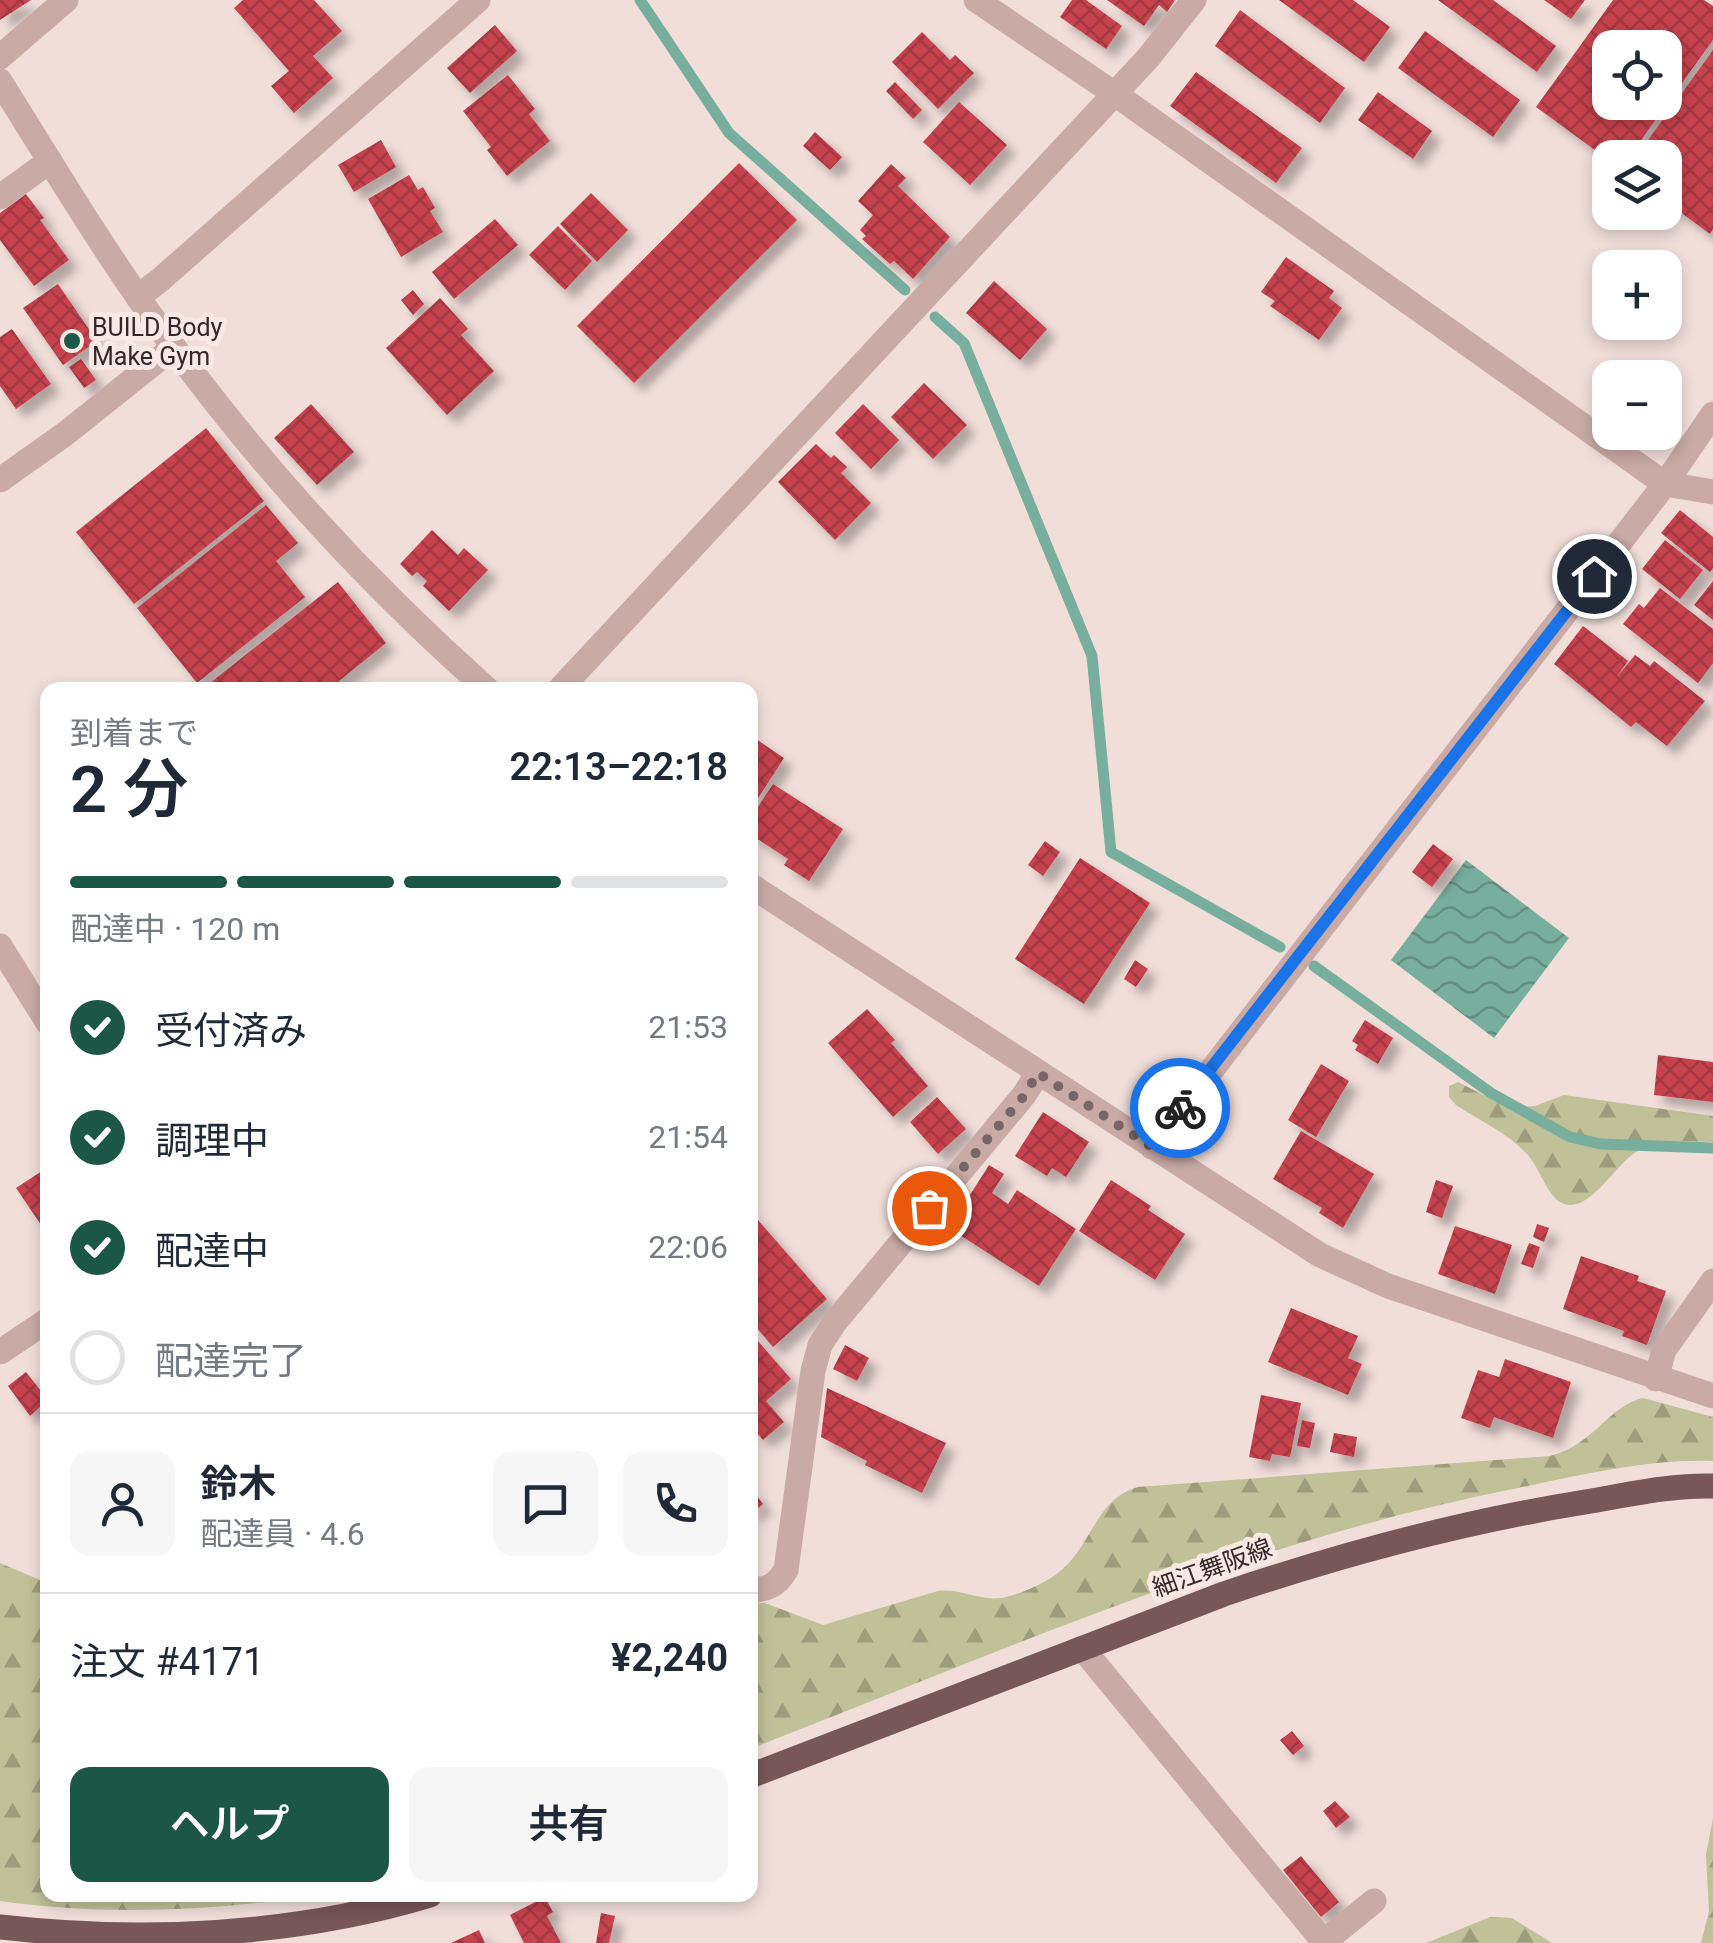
<!DOCTYPE html>
<html lang="ja">
<head>
<meta charset="utf-8">
<style>
  :root { --surface:#fff; --page:#f6f6f7; --text:#1f2937; --muted:#747a83; --line:#e0e1e3; --accent:#1c5646 }
  body { margin:0; font-family:Roboto,"Noto Sans JP",sans-serif; background:var(--page); color:var(--text); height:100vh; display:flex; flex-direction:column; font-size:38px; white-space:nowrap }
  * { box-sizing:border-box; margin:0 }
  p { font-size:32px; color:var(--muted) }
  .icon { flex:none; width:55px; height:55px; fill:none; stroke:currentColor; stroke-width:2; stroke-linecap:round; stroke-linejoin:round }
  .map { position:relative; flex:1; overflow:hidden }
  .panel { position:absolute; left:40px; top:682px; width:718px; height:1220px; display:flex; flex-direction:column; background:var(--surface); border-radius:20px; box-shadow:0 5px 15px #0003 }
  .panel>* { flex:none }
  .buttons { position:absolute; left:1592px; top:30px; display:grid; gap:20px }
  .buttons a { display:grid; place-items:center; width:90px; height:90px; border-radius:20px; background:var(--surface); box-shadow:0 5px 15px #0003; font-size:50px }
  .pin { position:absolute; display:grid; place-items:center; width:85px; height:85px; color:#fff; margin:-42px; border:5px solid #fff; border-radius:50%; box-shadow:0 2px 10px #0007 }
  .courier { position:absolute; display:grid; place-items:center; width:100px; height:100px; margin:-50px; border:8px solid #1a73e8; border-radius:50%; background:#fff; color:#222; box-shadow:0 2px 12px #0007 }
  .overview em { font-style:normal; font-weight:600 }
  .overview div { display:flex; flex-direction:column-reverse }
  .overview { display:flex; align-items:center; justify-content:space-between; height:170px; padding:0 30px }
  h1 { font-size:65px; font-weight:600; line-height:75px }
  .bar { display:grid; grid-template-columns:repeat(4,1fr); gap:15px 10px; align-content:center; height:120px; padding:0 30px }
  .bar i { height:12px; border-radius:8px; background:var(--line) }
  .bar .active { background:var(--accent) }
  .bar p { grid-column:span 4 }
  .line { display:flex; align-items:center; gap:25px; padding:0 30px; border-top:2px solid var(--line) }
  .line div { flex:1 }
  .round { display:grid; place-items:center; flex:none; width:105px; height:105px; border-radius:20px; background:var(--page) }
  ol { padding:0 30px; list-style:none }
  li { display:flex; align-items:center; gap:30px; height:110px }
  li p { margin-inline-start:auto }
  li .icon { padding:10px; border-radius:50%; background:var(--accent); color:#fff; stroke-width:4 }
  li:last-child { color:var(--muted) }
  li i { width:55px; height:55px; border:5px solid var(--line); border-radius:50% }
  .cta { display:flex; gap:20px; margin-top:auto; padding:20px 30px }
  .cta a { flex:1; height:115px; border-radius:20px; background:var(--accent); color:#fff; font-size:40px; font-weight:600; line-height:115px; text-align:center }
  .cta a+a { background:var(--page); color:var(--text) }
  .map>svg:first-child { display:block }
  .forest { fill:url(#forest-firs) }
  .water { fill:url(#water-waves) }
  .lines { fill:none; stroke-linecap:round; stroke-linejoin:round }
  .stream { stroke:#78ae9e; stroke-width:11 }
  .building { fill:url(#building-cross-hatch); fill-rule:evenodd; filter:url(#shadow) }
  .minor { stroke:#c9aaa5; stroke-width:25 }
  .tertiary { stroke:#c9aaa5; stroke-width:25 }
  .primary { stroke:#775757; stroke-width:25 }
  .done { stroke:#776665; stroke-width:10; stroke-dasharray:0 18 }
  .route { stroke:#1a73e8; stroke-width:12 }
  .poi-dot { fill:#1c5646; stroke:#f9e9e5; stroke-width:4 }
  .labels { text-anchor:middle; dominant-baseline:central; stroke-width:10; stroke-linejoin:round; paint-order:stroke }
  .poi-label { font-size:25px; fill:#352627; stroke:#f9e9e5; text-anchor:start }
  .street-label { font-size:25px; fill:#352627; stroke:#f9e9e5 }
</style>
</head>
<body>
<div class="map">
<svg width="1713" height="1943" viewBox="0 0 1713 1943">
  <defs>
    <pattern id="forest-firs" width="22" height="20" patternUnits="userSpaceOnUse" patternTransform="scale(2.5)"><rect width="22" height="20" fill="#c0c099"/><path d="M5 1l3.5 6h-7zM16 11l3.5 6h-7z" fill="#9d9c7d"/></pattern>
    <pattern id="water-waves" width="16" height="10" patternUnits="userSpaceOnUse" patternTransform="scale(2.5)"><rect width="16" height="10" fill="#78ae9e"/><path d="M0 5q4-4 8 0t8 0" fill="none" stroke="#638d81"/></pattern>
    <pattern id="building-cross-hatch" width="8" height="8" patternUnits="userSpaceOnUse" patternTransform="scale(2.5)"><rect width="8" height="8" fill="#c6424e"/><path d="M0 0l8 8M0 8l8-8" fill="none" stroke="#a23741"/></pattern>
    <filter id="shadow"><feDropShadow dx="9" dy="9" stdDeviation="5" flood-color="#0004"/></filter>
  </defs>
  <rect width="100%" height="100%" fill="#f1ded9"/>
  <!-- forest -->
  <path class="forest" d="M 1458,1082 L 1509,1108 L 1535,1106 L 1564,1095 L 1713,1116 L 1713,1142 C 1688,1142 1659,1138 1636,1152 C 1614,1165 1585,1222 1557,1200 C 1544,1188 1539,1167 1527,1154 C 1509,1134 1479,1120 1456,1105 L 1449,1097 L 1449,1086 Z
    M 1643,1398 L 1713,1417 L 1713,1461 C 1648,1459 1581,1475 1518,1488 C 1251,1540 1002,1651 750,1749 L 750,1603 L 765,1603 L 823,1625 L 938,1591 C 962,1588 982,1603 1006,1597 C 1026,1592 1053,1580 1067,1565 C 1093,1538 1099,1498 1138,1487 L 1550,1456 C 1594,1445 1608,1406 1643,1398 Z
    M 0,1563 L 47,1583 L 48,1895 L 317,1895 C 211,1911 106,1916 0,1901 Z
    M 1713,1818 L 1713,1943 L 1701,1943 L 1709,1911 L 1706,1855 Z
    M 1490,1917 L 1512,1918 L 1552,1943 L 1426,1943 Z"/>
  <!-- water -->
  <path class="water" d="M 1466,860 L 1569,938 L 1494,1038 L 1391,960 Z"/>
  <g class="lines">
    <!-- stream -->
    <path class="stream" d="M 640,0 L 729,133 L 905,290
      M 935,317 L 964,343 L 1092,656 L 1111,852 L 1280,947
      M 1314,966 L 1491,1093 L 1570,1137 L 1601,1144 L 1713,1148"/>
  </g>
  <!-- building -->
  <path class="building" d="M 0,0 L 31,0 L 0,20 Z
    M 243,0 L 314,0 L 342,31 L 313,56 L 333,78 L 294,113 L 271,86 L 289,71 L 234,8 Z
    M 1072,0 L 1086,0 L 1122,26 L 1106,49 L 1060,17 Z
    M 1107,0 L 1175,0 L 1167,12 L 1159,5 L 1144,26 Z
    M 1279,0 L 1353,0 L 1390,27 L 1364,62 Z
    M 1438,0 L 1493,0 L 1556,46 L 1537,72 Z
    M 1544,0 L 1585,0 L 1571,19 Z
    M 1613,0 L 1704,0 L 1713,6 L 1713,40 L 1628,158 L 1610,158 L 1610,161 L 1536,107 ZM 1610,48 L 1665,48 L 1665,102 L 1610,102 Z
    M 1240,10 L 1345,88 L 1320,123 L 1215,46 Z
    M 495,25 L 517,51 L 470,93 L 447,68 Z
    M 1425,31 L 1520,100 L 1493,137 L 1398,68 Z
    M 922,32 L 950,60 L 955,55 L 974,73 L 938,109 L 892,62 Z
    M 1713,50 L 1713,229 L 1710,234 L 1665,201 L 1665,158 L 1635,158 Z
    M 1196,72 L 1302,148 L 1276,183 L 1170,106 Z
    M 508,75 L 535,109 L 529,114 L 550,141 L 507,176 L 487,150 L 491,147 L 463,111 Z
    M 895,82 L 922,110 L 913,119 L 886,91 Z
    M 1378,92 L 1432,131 L 1413,159 L 1358,120 Z
    M 959,102 L 1007,145 L 970,185 L 923,142 Z
    M 815,132 L 842,157 L 830,170 L 803,146 Z
    M 381,140 L 396,167 L 354,192 L 338,165 Z
    M 739,163 L 797,220 L 634,383 L 577,326 Z
    M 891,164 L 906,178 L 898,186 L 950,237 L 913,279 L 894,261 L 890,264 L 862,239 L 866,236 L 860,230 L 873,215 L 858,201 Z
    M 409,175 L 418,190 L 423,187 L 435,208 L 430,211 L 443,232 L 401,257 L 368,199 Z
    M 591,193 L 628,230 L 597,262 L 560,224 Z
    M 26,194 L 44,218 L 40,220 L 69,260 L 34,286 L 0,240 L 0,213 Z
    M 495,219 L 518,245 L 454,299 L 432,272 Z
    M 558,226 L 592,261 L 565,290 L 529,255 Z
    M 1286,257 L 1334,291 L 1329,298 L 1342,308 L 1319,340 L 1270,306 L 1275,301 L 1261,292 Z
    M 994,281 L 1047,329 L 1020,360 L 966,313 Z
    M 58,284 L 97,341 L 63,365 L 23,308 Z
    M 413,290 L 424,304 L 413,315 L 401,300 Z
    M 440,298 L 468,329 L 461,335 L 494,371 L 447,415 L 386,348 Z
    M 12,329 L 51,384 L 16,409 L 0,386 L 0,337 Z
    M 81,359 L 96,380 L 84,388 L 69,367 Z
    M 924,383 L 967,425 L 933,459 L 891,417 Z
    M 311,404 L 354,452 L 317,485 L 274,438 Z
    M 863,404 L 899,440 L 871,469 L 835,433 Z
    M 206,428 L 264,501 L 134,604 L 76,532 Z
    M 816,444 L 831,458 L 834,455 L 847,467 L 841,473 L 871,503 L 835,540 L 778,482 Z
    M 266,505 L 298,543 L 276,561 L 305,597 L 197,683 L 137,608 Z
    M 1680,510 L 1713,537 L 1713,568 L 1710,572 L 1661,533 Z
    M 432,530 L 458,555 L 464,548 L 488,570 L 449,611 L 423,586 L 427,581 L 417,572 L 412,576 L 400,564 Z
    M 1665,540 L 1703,570 L 1680,599 L 1642,569 Z
    M 1713,581 L 1713,620 L 1694,605 Z
    M 338,582 L 386,643 L 328,690 L 201,690 Z
    M 1660,588 L 1713,629 L 1713,663 L 1698,683 L 1623,624 L 1639,604 L 1644,608 Z
    M 1583,626 L 1628,661 L 1616,678 L 1635,655 L 1650,666 L 1654,661 L 1705,701 L 1667,746 L 1636,722 L 1631,727 L 1554,664 Z
    M 753,737 L 784,758 L 755,803 L 750,800 L 750,742 Z
    M 773,784 L 843,829 L 809,881 L 784,865 L 788,859 L 750,834 L 750,819 Z
    M 1045,841 L 1060,852 L 1043,876 L 1028,865 Z
    M 1433,844 L 1453,859 L 1432,887 L 1412,872 Z
    M 1080,858 L 1150,903 L 1084,1004 L 1015,959 Z
    M 1135,960 L 1148,969 L 1136,987 L 1124,979 Z
    M 867,1009 L 895,1040 L 891,1043 L 928,1086 L 893,1117 L 828,1043 Z
    M 1365,1020 L 1393,1038 L 1378,1064 L 1355,1050 L 1358,1045 L 1352,1041 Z
    M 1658,1055 L 1713,1062 L 1713,1102 L 1654,1095 Z
    M 1321,1064 L 1349,1081 L 1316,1137 L 1288,1120 Z
    M 937,1097 L 966,1129 L 938,1154 L 910,1122 Z
    M 1043,1112 L 1089,1142 L 1066,1177 L 1052,1168 L 1047,1176 L 1015,1156 Z
    M 1301,1131 L 1374,1174 L 1343,1228 L 1319,1213 L 1322,1208 L 1273,1179 Z
    M 989,1165 L 1004,1174 L 992,1193 L 1008,1204 L 1017,1190 L 1076,1229 L 1039,1286 L 949,1228 Z
    M 48,1167 L 48,1235 L 16,1188 Z
    M 1111,1180 L 1151,1206 L 1148,1210 L 1185,1234 L 1155,1280 L 1079,1231 Z
    M 1436,1180 L 1453,1186 L 1442,1218 L 1426,1212 Z
    M 750,1211 L 827,1299 L 773,1347 L 750,1320 Z
    M 1537,1224 L 1549,1228 L 1544,1242 L 1533,1237 Z
    M 1455,1226 L 1512,1245 L 1495,1294 L 1438,1274 Z
    M 1529,1243 L 1540,1247 L 1533,1268 L 1521,1264 Z
    M 1581,1256 L 1639,1276 L 1637,1281 L 1666,1291 L 1647,1345 L 1622,1336 L 1624,1331 L 1563,1309 Z
    M 1291,1308 L 1358,1336 L 1348,1358 L 1362,1364 L 1348,1395 L 1268,1362 Z
    M 750,1332 L 791,1379 L 766,1401 L 784,1422 L 763,1440 L 750,1425 Z
    M 845,1345 L 869,1358 L 857,1381 L 833,1369 Z
    M 1505,1359 L 1571,1382 L 1553,1438 L 1494,1417 L 1490,1428 L 1461,1418 L 1478,1370 L 1499,1377 Z
    M 26,1372 L 48,1400 L 30,1416 L 8,1386 Z
    M 827,1388 L 946,1443 L 922,1493 L 865,1465 L 867,1461 L 821,1437 Z
    M 1261,1395 L 1301,1403 L 1290,1457 L 1272,1454 L 1270,1461 L 1249,1457 Z
    M 1302,1420 L 1315,1423 L 1310,1448 L 1297,1446 Z
    M 1334,1433 L 1357,1437 L 1354,1457 L 1330,1452 Z
    M 750,1487 L 763,1504 L 750,1515 Z
    M 1292,1731 L 1304,1746 L 1293,1755 L 1280,1740 Z
    M 1335,1801 L 1350,1817 L 1336,1828 L 1323,1811 Z
    M 1301,1856 L 1339,1902 L 1321,1917 L 1283,1870 Z
    M 545,1897 L 553,1912 L 547,1916 L 561,1943 L 524,1943 L 510,1915 Z
    M 601,1913 L 615,1916 L 609,1943 L 596,1943 Z
    M 479,1930 L 485,1943 L 451,1943 Z"/>
  <g class="lines">
    <!-- minor -->
    <path class="minor" d="M 976,0 L 1115,94 L 1665,484 L 1713,492
      M 0,57 L 66,0
      M 0,197 L 50,161
      M 138,297 L 160,280 L 478,0
      M 0,480 L 65,434 L 174,347
      M 559,690 L 1148,58 L 1194,0
      M 0,946 L 48,1023
      M 1152,1147 L 1665,484 L 1713,414
      M 0,1352 L 48,1320
      M 1656,1379 L 1664,1350 L 1713,1281
      M 750,1590 C 768,1590 777,1585 786,1570 L 813,1371 L 820,1345 L 835,1322 L 1024,1095 L 1038,1073
      M 1082,1648 L 1324,1942 L 1374,1901"/>
    <!-- tertiary -->
    <path class="tertiary" d="M 0,81 C 56,171 111,263 175,349 C 267,474 372,587 488,690
      M 750,885 L 1320,1255 L 1388,1286 L 1713,1396"/>
    <!-- primary -->
    <path class="primary" d="M 750,1776 L 1224,1594 C 1342,1554 1461,1522 1585,1502 C 1627,1495 1670,1485 1713,1486
      M 0,1927 C 141,1943 294,1936 430,1895"/>
  </g>
  <g class="lines">
    <!-- done -->
    <path class="done" d="M 929,1208 L 1024,1096 L 1038,1073 L 1152,1147 L 1180,1108"/>
    <!-- route -->
    <path class="route" d="M 1180,1108 L 1594,576"/>
  </g>
  <!-- markers -->
  <circle class="poi-dot" cx="72" cy="341" r="10"/>
  <g class="labels">
    <!-- poi labels -->
    <g class="poi-label">
      <text x="92" y="327">BUILD Body<tspan x="92" dy="29">Make Gym</tspan></text>
    </g>
    <!-- street labels -->
    <g class="street-label">
      <text transform="translate(1212 1568) rotate(-20)">細江舞阪線</text>
    </g>
  </g>
</svg>
<div class="buttons">
<a><svg class="icon" aria-label="locate" viewBox="0 0 24 24"><circle cx="12" cy="12" r="6"/><path d="M12 2v4M12 18v4M2 12h4M18 12h4"/></svg></a>
<a><svg class="icon" aria-label="layers" viewBox="0 0 24 24"><path d="M12 4l9 5-9 5-9-5zM3 14l9 5 9-5"/></svg></a>
<a>+</a>
<a>−</a>
</div>
<div class="pin" style="left:929px;top:1208px;background:#ea580c"><svg class="icon" aria-label="bag" viewBox="0 0 24 24"><path d="M5 8h14l-1 12H6zM9 8a3 3 0 0 1 6 0"/></svg></div>
<div class="pin" style="left:1594px;top:576px;background:#1f2937"><svg class="icon" aria-label="home" viewBox="0 0 24 24"><path d="M3 11l9-7 9 7M6 9v11h12V9"/></svg></div>
<div class="courier" style="left:1180px;top:1108px"><svg class="icon" aria-label="bike" viewBox="0 0 24 24"><circle cx="6" cy="16" r="4"/><circle cx="18" cy="16" r="4"/><path d="M6 16l4-8h5l3 8M10 8l3 8H6M13 5h3"/></svg></div>
<section class="panel">
<div class="overview"><div><h1>2 分</h1><p>到着まで</p></div><em>22:13–22:18</em></div>
<div class="bar"><i class="active"></i><i class="active"></i><i class="active"></i><i></i><p>配達中 · 120 m</p></div>
<ol>
<li><svg class="icon" aria-label="check" viewBox="0 0 24 24"><path d="M5 12l5 5 9-10"/></svg>受付済み<p>21:53</p></li>
<li><svg class="icon" aria-label="check" viewBox="0 0 24 24"><path d="M5 12l5 5 9-10"/></svg>調理中<p>21:54</p></li>
<li><svg class="icon" aria-label="check" viewBox="0 0 24 24"><path d="M5 12l5 5 9-10"/></svg>配達中<p>22:06</p></li>
<li><i></i>配達完了</li>
</ol>
<div class="line" style="height:180px"><a class="round"><svg class="icon" aria-label="person" viewBox="0 0 24 24"><circle cx="12" cy="8" r="4"/><path d="M4 21q1-7 8-7t8 7"/></svg></a><div><b>鈴木</b><p>配達員 · 4.6</p></div><a class="round"><svg class="icon" aria-label="chat" viewBox="0 0 24 24"><path d="M4 5h16v11H9l-5 4z"/></svg></a><a class="round"><svg class="icon" aria-label="phone" viewBox="0 0 24 24"><path d="M5 4h4l2 5-3 2q2 4 5 5l2-3 5 2v4C11 20 4 13 5 4z"/></svg></a></div>
<div class="line" style="height:130px"><div>注文 #4171</div><b>¥2,240</b></div>
<div class="cta"><a>ヘルプ</a><a>共有</a></div>
</section>
</div>
</body>
</html>
